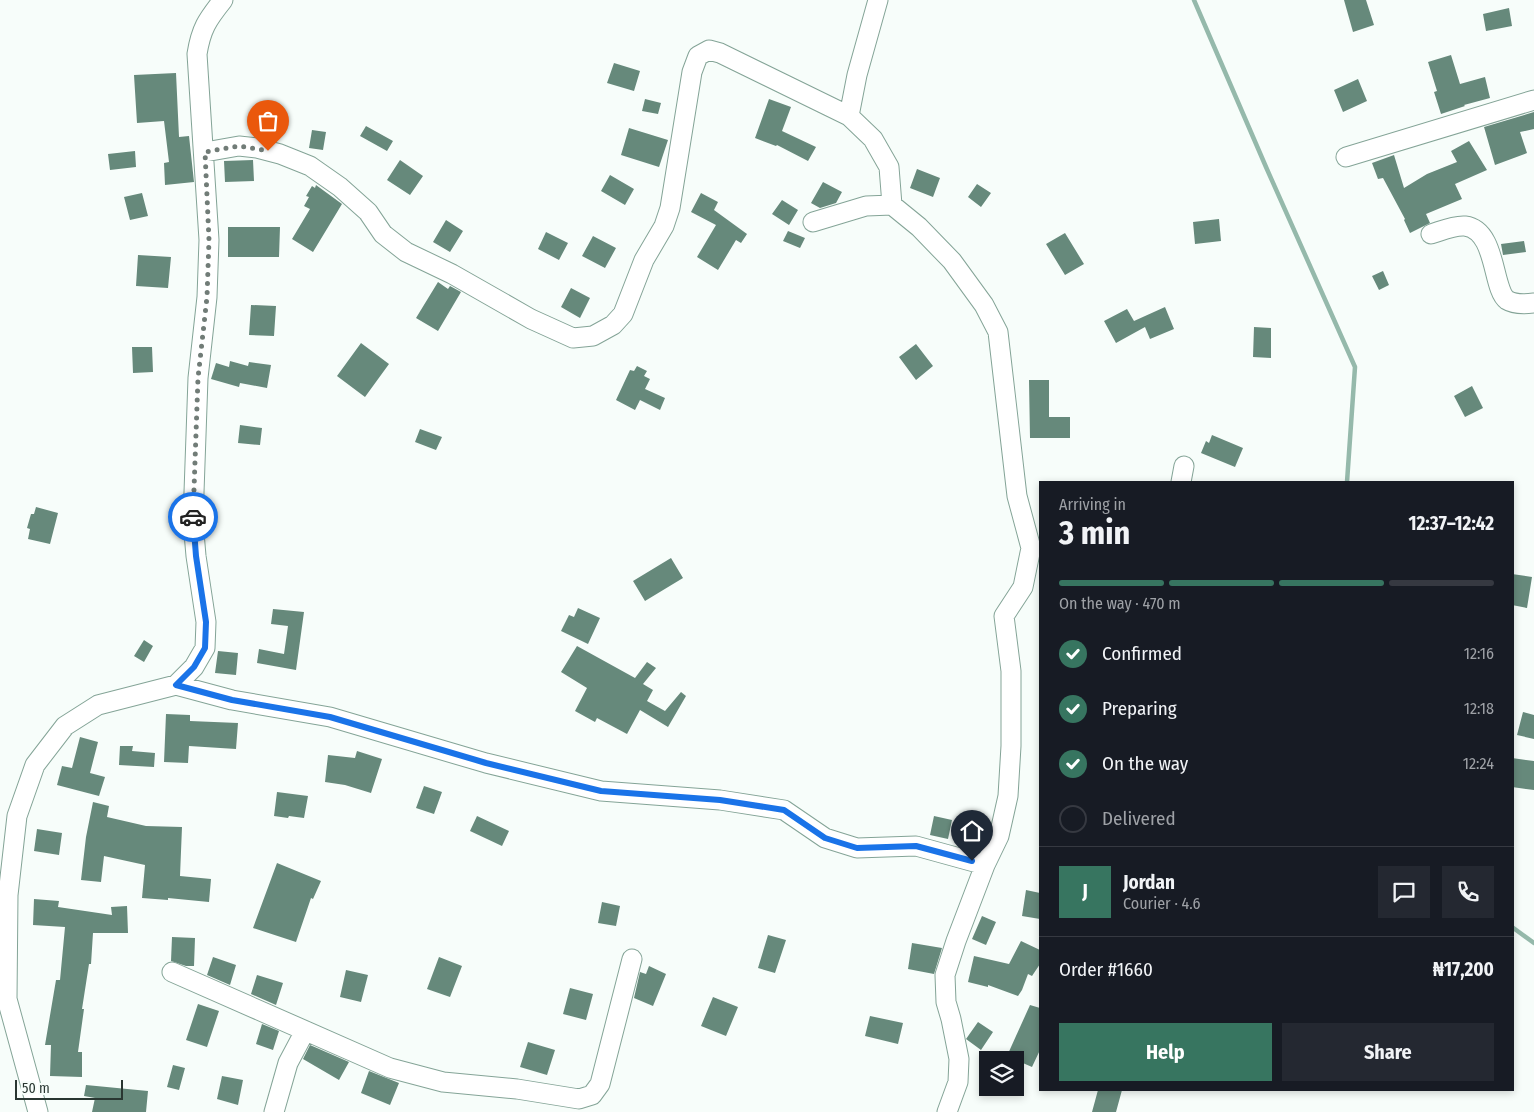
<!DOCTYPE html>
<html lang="en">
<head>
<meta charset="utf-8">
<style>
  :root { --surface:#171b24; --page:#242831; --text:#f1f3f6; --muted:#9ea1a6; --line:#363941; --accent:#377560 }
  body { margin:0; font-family:"Fira Sans Condensed",sans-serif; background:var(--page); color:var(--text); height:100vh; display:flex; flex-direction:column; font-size:19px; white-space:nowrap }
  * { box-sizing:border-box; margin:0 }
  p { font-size:16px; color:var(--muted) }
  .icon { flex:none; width:28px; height:28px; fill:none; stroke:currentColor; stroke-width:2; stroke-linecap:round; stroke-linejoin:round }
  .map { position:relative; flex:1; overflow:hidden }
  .side { position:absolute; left:1039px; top:481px; width:475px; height:610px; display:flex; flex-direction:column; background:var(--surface); border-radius:0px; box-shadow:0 2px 8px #0003 }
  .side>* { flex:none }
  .tools { position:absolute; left:979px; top:1051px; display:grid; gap:10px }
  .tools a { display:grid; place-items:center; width:45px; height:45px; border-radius:0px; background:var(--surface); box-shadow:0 2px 8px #0003; font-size:25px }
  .scale { position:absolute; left:15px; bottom:12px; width:108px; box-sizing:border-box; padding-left:5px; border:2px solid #293631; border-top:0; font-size:14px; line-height:18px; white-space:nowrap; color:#293631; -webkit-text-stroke:4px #f7fdfa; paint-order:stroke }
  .pin { position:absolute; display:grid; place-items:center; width:42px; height:42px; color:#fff; margin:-51px -21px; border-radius:50% 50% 50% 0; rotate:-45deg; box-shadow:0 0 5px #0007 }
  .pin .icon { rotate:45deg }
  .courier { position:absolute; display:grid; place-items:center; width:50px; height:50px; margin:-25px; border:4px solid #1a73e8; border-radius:50%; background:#fff; color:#222; box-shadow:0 1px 6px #0007 }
  .summary em { font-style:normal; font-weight:700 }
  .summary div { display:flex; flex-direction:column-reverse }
  .summary { display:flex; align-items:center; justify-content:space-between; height:85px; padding:0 20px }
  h1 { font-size:32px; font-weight:700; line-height:38px }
  .bar { display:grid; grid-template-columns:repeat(4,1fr); gap:8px 5px; align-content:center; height:60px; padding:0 20px }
  .bar i { height:6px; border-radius:4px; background:var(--line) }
  .bar .on { background:var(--accent) }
  .bar p { grid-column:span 4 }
  .line { display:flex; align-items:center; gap:12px; padding:0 20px; border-top:1px solid var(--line) }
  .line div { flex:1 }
  .round { display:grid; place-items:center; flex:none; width:52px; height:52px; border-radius:0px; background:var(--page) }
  ol { padding:0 20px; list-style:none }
  li { display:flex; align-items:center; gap:15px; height:55px }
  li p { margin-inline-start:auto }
  li .icon { padding:5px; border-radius:50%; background:var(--accent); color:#fff; stroke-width:4 }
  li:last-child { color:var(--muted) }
  li i { width:28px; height:28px; border:2px solid var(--line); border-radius:50% }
  .button { display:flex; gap:10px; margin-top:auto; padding:10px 20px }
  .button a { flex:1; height:58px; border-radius:0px; background:var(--accent); color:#fff; font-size:20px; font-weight:700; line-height:58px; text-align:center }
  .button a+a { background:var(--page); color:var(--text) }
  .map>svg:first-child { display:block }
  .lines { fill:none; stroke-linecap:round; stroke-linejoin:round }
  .stream { stroke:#95b9ab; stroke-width:4.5 }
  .building { fill:#66897b }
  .minor-casing { stroke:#84a497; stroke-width:21 }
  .minor { stroke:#fff; stroke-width:19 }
  .done { stroke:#717c77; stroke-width:5; stroke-dasharray:0 9 }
  .route { stroke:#1a73e8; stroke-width:6 }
</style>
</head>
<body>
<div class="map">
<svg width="1534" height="1112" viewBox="0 0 1534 1112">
  <rect width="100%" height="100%" fill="#f7fdfa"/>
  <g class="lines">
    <!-- stream -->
    <path class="stream" d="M 1194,0 L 1266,167 L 1355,367 L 1347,482
      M 1512,927 L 1534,943"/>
  </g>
  <!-- building -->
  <path class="building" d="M 1344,0 L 1366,0 L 1374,25 L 1353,32 Z
    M 1509,8 L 1512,26 L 1486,31 L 1483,14 Z
    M 1451,55 L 1460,84 L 1485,77 L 1490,98 L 1464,105 L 1465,106 L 1441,114 L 1434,92 L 1437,91 L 1428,62 Z
    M 614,63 L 640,71 L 634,91 L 607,83 Z
    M 176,73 L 179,137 L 189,136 L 194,182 L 165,185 L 164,163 L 169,162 L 164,121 L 137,123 L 134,75 Z
    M 1358,79 L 1367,101 L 1343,112 L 1334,90 Z
    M 645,99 L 661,103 L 658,114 L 642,111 Z
    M 769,99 L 791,107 L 782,131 L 816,147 L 808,161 L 777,145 L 776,146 L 755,138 Z
    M 1534,112 L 1534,129 L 1520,132 L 1527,153 L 1495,165 L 1484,127 Z
    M 366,126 L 393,141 L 387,151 L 360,136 Z
    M 629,128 L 668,140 L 659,167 L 621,155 Z
    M 312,130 L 326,132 L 323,150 L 309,148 Z
    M 1469,141 L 1487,170 L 1455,184 L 1462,199 L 1426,214 L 1430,223 L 1410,233 L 1404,220 L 1405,219 L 1383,178 L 1378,179 L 1372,163 L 1394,155 L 1404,188 L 1427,174 L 1457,162 L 1451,151 Z
    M 135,151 L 136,167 L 110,170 L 108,154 Z
    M 253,160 L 254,181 L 225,182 L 224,161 Z
    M 400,160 L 423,176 L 410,195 L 387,180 Z
    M 917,169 L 940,178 L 933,197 L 910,188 Z
    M 610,175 L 634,189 L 625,205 L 601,191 Z
    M 823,182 L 842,192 L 836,203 L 820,208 L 811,203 Z
    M 977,184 L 991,193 L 981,207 L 968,197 Z
    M 316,185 L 342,204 L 313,252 L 292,239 L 310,209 L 304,206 L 309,197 L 306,196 L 312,186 L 315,188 Z
    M 142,193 L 148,216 L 130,220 L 124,197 Z
    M 701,193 L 718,202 L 714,210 L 747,234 L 741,243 L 736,240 L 718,270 L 697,257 L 716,225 L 691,212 Z
    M 782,200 L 798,210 L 789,225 L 772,214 Z
    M 1219,219 L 1221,241 L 1195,244 L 1193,222 Z
    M 446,220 L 463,231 L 450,252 L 433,242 Z
    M 228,227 L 280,227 L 279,257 L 228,257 Z
    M 788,231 L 805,238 L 800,248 L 783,241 Z
    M 546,232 L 568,243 L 559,260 L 538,249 Z
    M 1065,233 L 1084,264 L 1065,275 L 1046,244 Z
    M 593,236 L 616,248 L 605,268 L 582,256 Z
    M 1524,241 L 1526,252 L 1503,255 L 1501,244 Z
    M 138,255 L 171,257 L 168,288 L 136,286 Z
    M 1383,271 L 1389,285 L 1379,290 L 1372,276 Z
    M 438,282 L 448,289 L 450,286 L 461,292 L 438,331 L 416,318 Z
    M 571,288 L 590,298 L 580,318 L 561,307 Z
    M 251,305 L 276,306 L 274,336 L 249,335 Z
    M 1165,307 L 1174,329 L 1150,339 L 1145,327 L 1116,343 L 1104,321 L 1127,309 L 1134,321 Z
    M 1254,327 L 1271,328 L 1271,358 L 1253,357 Z
    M 361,343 L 389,364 L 365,397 L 337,376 Z
    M 916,344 L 933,366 L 916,380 L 899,357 Z
    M 132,347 L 152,347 L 153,372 L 133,373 Z
    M 230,361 L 248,366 L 249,362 L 271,365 L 267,388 L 240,383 L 239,387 L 211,379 L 216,363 L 229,367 Z
    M 637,366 L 647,371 L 644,376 L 650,379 L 645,389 L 665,398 L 660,410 L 640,400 L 635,410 L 616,400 L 630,370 L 634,371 Z
    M 1029,380 L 1049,380 L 1049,417 L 1070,417 L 1070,438 L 1030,438 Z
    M 1472,386 L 1483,408 L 1465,417 L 1454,396 Z
    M 240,425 L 262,428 L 260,445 L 238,443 Z
    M 420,429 L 442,437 L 436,450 L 415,442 Z
    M 1212,435 L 1243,448 L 1235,467 L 1201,453 L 1206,441 L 1209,443 Z
    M 36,507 L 58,513 L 50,544 L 28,539 L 30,529 L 27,528 L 31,514 L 34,514 Z
    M 671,558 L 683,578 L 645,601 L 633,581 Z
    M 1512,574 L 1532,577 L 1527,608 L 1512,605 Z
    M 578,608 L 600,618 L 588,644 L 561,631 L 569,615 L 574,617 Z
    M 273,609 L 304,612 L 296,670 L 257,663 L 259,649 L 284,654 L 288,626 L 271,624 Z
    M 144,640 L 153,646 L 144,662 L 134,656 Z
    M 577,646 L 635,678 L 647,662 L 656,668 L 643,684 L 653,690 L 647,701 L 665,711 L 681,692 L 686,696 L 668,727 L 640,710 L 627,734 L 597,718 L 595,722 L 575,711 L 587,688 L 561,672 Z
    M 218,651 L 238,653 L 236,675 L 215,673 Z
    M 1523,712 L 1534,715 L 1534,739 L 1517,735 Z
    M 166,714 L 190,715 L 190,721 L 238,723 L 236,749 L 189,746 L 188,763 L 164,762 Z
    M 80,737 L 98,742 L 90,773 L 105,777 L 99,796 L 57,785 L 62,766 L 72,768 Z
    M 120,746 L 133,746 L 132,751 L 155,753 L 154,767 L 119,765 Z
    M 357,751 L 382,759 L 371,793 L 345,785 L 325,782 L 328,755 L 355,758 Z
    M 1512,758 L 1534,761 L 1534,790 L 1512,787 Z
    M 424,786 L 442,792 L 434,814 L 416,808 Z
    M 277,792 L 308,796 L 304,818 L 289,816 L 288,818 L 274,816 Z
    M 93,802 L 109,806 L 107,817 L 146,826 L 182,827 L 180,876 L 211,879 L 209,902 L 168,898 L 168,900 L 142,898 L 145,865 L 104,856 L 101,882 L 81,880 L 86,837 Z
    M 477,816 L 509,831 L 502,846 L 470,831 Z
    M 934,816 L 952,820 L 948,839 L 930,835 Z
    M 978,825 L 989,828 L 982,845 L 973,843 Z
    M 37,829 L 62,833 L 59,855 L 34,851 Z
    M 277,863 L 321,881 L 313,899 L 311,898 L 296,942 L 253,928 Z
    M 1026,890 L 1040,893 L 1040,919 L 1022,916 Z
    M 34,899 L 59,901 L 58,907 L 112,915 L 111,907 L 127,906 L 128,933 L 93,933 L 91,964 L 89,964 L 82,1009 L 84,1009 L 78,1052 L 82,1052 L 82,1077 L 50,1076 L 51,1045 L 45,1045 L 56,980 L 60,980 L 65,927 L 33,925 Z
    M 602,902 L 620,906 L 616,926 L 598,923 Z
    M 982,916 L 996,922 L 986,945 L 972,939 Z
    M 768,935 L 786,940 L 775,973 L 758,968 Z
    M 172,937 L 195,938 L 194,966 L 186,966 L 171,961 Z
    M 1021,941 L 1040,950 L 1040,964 L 1032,976 L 1028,974 L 1022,990 L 1018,996 L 988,985 L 988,987 L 968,982 L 974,956 L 1009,964 Z
    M 912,943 L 942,948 L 934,974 L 908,969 Z
    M 213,957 L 236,965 L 230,985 L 207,975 Z
    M 439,957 L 462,966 L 450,997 L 427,989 Z
    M 649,966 L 666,974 L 653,1006 L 634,998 L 640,972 L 646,974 Z
    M 346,970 L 368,975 L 361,1002 L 340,997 Z
    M 257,975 L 283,983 L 276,1005 L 251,994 Z
    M 570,988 L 593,994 L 586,1020 L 563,1014 Z
    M 713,997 L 738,1007 L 726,1036 L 701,1026 Z
    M 198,1004 L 219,1011 L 207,1047 L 186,1040 Z
    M 1030,1005 L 1040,1008 L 1040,1050 L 1032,1067 L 1007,1056 Z
    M 870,1016 L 903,1023 L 898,1044 L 865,1036 Z
    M 978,1022 L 993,1032 L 981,1050 L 966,1039 Z
    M 262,1024 L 279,1031 L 273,1050 L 256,1044 Z
    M 528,1042 L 555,1050 L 547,1075 L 520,1067 Z
    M 310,1045 L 349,1062 L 339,1080 L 303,1059 Z
    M 173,1065 L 185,1068 L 179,1090 L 167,1087 Z
    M 369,1071 L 399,1083 L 390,1105 L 361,1093 Z
    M 222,1076 L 243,1080 L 238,1105 L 217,1099 Z
    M 86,1085 L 148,1091 L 146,1112 L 92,1112 L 95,1098 L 84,1096 Z
    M 1098,1090 L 1122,1090 L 1116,1112 L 1092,1112 Z"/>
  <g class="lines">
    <defs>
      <path id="minor" d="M 878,0 L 857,75 L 849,116 L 873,139 L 889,167 L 892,205 L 919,227 L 952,261 L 984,305 L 998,332 L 1017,496 L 1031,548 L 1023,587 L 1004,616 L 1011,671 L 1011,746 L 1008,796 L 999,836 L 985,865 L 956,941 L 945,975 L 946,1002 L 951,1019 L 959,1059 L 958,1082 L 947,1112
        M 205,152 L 239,146 L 257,148 L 280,154 L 310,166 L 340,187 L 368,212 L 383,234 L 406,252 L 452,274 L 531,319 L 573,338 L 593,336 L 613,325 L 623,314 L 644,260 L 664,226 L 670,208 L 692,72 L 698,56 L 709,50 L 720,53 L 849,116
        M 1346,157 L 1534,100
        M 813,222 L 866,206 L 892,205
        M 1431,234 C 1441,231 1454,225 1465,226 C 1497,230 1492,289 1507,300 C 1515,305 1526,304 1534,303
        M 1181,482 L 1184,466
        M 176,685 L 194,667 L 205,648 L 206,622 L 196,556 L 193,521 L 198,378 L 207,297 L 209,240 L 197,54 C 201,29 207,20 223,0
        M 172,972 L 390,1068 L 443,1082 L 517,1089 L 579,1099 L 592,1095 L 600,1084 L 632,959
        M 38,1112 L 7,999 L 8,895 L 17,816 L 35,765 L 65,726 L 98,705 L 176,685 L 232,700 L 330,717 L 486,763 L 601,791 L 720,800 L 784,810 L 825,838 L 857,848 L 916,846 L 985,865
        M 274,1112 L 288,1063 L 305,1031"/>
    </defs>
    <!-- minor casing -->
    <use href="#minor" class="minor-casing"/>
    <!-- minor -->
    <use href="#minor" class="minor"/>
  </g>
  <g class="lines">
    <!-- done -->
    <path class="done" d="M 193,517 L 198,378 L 207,297 L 209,240 L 205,152 L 239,146 L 268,151"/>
    <!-- route -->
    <path class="route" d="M 193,517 L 196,556 L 206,622 L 205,648 L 194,667 L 176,685 L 232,700 L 330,717 L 486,763 L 601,791 L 720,800 L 784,810 L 825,838 L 857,848 L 916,846 L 972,861"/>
  </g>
</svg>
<div class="tools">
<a><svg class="icon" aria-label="layers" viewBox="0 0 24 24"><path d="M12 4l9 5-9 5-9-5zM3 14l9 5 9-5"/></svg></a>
</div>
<div class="scale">50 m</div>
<div class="pin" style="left:268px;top:151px;background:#ea580c"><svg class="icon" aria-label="bag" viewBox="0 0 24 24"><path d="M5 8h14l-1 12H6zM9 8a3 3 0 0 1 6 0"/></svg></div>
<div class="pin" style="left:972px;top:861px;background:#1f2937"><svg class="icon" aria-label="home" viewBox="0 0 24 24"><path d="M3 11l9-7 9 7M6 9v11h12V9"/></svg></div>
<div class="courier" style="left:193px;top:517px"><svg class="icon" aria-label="car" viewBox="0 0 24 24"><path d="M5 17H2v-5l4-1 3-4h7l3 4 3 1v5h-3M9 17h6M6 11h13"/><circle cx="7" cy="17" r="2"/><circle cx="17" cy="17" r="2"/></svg></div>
<section class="side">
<div class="summary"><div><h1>3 min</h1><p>Arriving in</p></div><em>12:37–12:42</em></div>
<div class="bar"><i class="on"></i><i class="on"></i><i class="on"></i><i></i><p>On the way · 470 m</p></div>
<ol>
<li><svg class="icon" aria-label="check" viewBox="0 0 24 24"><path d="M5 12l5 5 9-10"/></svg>Confirmed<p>12:16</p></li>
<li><svg class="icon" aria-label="check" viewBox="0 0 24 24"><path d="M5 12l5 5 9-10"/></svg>Preparing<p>12:18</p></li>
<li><svg class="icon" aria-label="check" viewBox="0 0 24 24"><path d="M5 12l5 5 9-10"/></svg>On the way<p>12:24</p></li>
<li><i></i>Delivered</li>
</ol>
<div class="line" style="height:90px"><b class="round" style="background:var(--accent);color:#fff">J</b><div><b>Jordan</b><p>Courier · 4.6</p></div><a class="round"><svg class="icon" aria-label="chat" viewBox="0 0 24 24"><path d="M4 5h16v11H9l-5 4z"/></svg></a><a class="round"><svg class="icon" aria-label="phone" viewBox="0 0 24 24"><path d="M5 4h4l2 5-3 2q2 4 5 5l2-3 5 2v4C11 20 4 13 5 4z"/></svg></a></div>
<div class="line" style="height:65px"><div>Order #1660</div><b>₦17,200</b></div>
<div class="button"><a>Help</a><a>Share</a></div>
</section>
</div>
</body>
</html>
